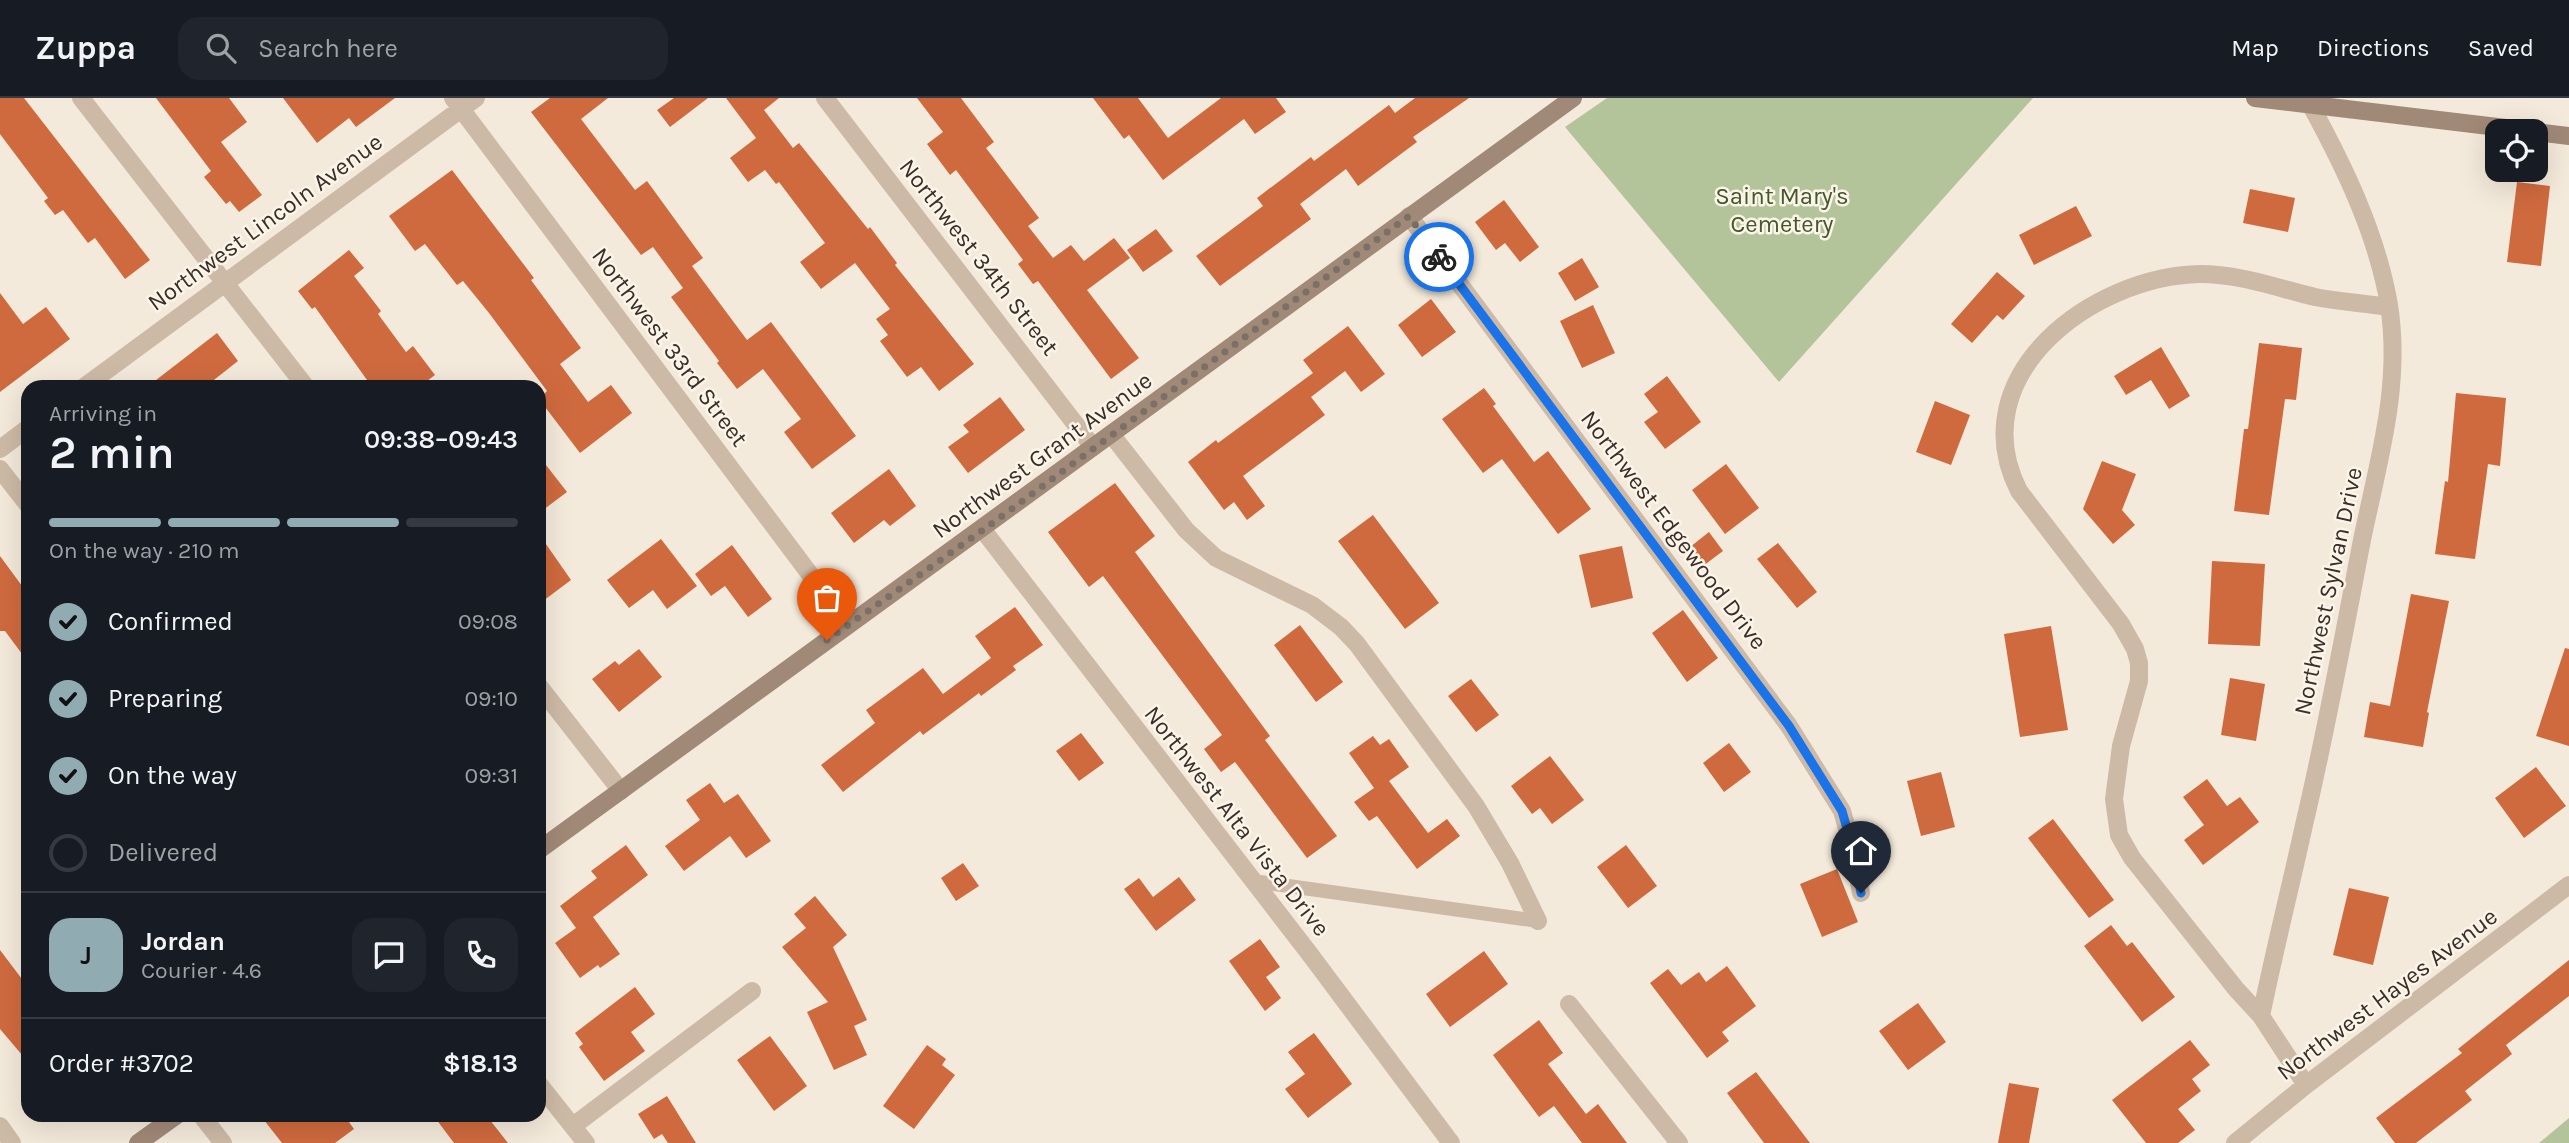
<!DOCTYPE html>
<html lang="en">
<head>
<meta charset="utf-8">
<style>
  :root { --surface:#171b24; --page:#20242c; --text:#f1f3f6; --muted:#9ea1a6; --line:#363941; --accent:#90acb2 }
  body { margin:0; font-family:Karla,sans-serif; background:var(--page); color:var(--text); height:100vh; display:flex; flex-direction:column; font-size:26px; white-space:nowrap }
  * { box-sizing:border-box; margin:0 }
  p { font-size:23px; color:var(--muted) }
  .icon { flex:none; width:38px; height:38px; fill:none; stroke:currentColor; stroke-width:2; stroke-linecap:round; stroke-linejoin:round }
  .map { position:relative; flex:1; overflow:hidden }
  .sheet { position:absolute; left:21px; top:282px; width:525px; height:742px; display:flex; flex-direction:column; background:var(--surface); border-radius:21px; box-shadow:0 7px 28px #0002 }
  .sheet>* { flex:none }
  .buttons { position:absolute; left:2485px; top:21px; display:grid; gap:14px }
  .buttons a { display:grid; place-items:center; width:63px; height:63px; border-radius:14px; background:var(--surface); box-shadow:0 7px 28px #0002; font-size:35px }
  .pin { position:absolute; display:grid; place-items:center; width:60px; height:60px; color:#fff; margin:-72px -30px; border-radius:50% 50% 50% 0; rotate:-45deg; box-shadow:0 0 7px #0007 }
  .pin .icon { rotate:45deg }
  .courier { position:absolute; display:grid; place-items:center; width:70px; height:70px; margin:-35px; border:5px solid #1a73e8; border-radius:50%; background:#fff; color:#222; box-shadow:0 2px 9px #0007 }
  .overview em { font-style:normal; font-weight:600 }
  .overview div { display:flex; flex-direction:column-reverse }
  .overview { display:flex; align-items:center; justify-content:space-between; height:119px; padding:0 28px }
  h1 { font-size:46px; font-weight:600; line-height:52px }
  .bar { display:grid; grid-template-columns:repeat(4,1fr); gap:10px 7px; align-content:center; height:84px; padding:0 28px }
  .bar i { height:9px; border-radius:5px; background:var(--line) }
  .bar .selected { background:var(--accent) }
  .bar p { grid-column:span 4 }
  .line { display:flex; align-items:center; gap:18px; padding:0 28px; border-top:2px solid var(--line) }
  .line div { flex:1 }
  .round { display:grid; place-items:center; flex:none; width:74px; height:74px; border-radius:21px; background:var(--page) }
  ol { padding:0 28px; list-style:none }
  li { display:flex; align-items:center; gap:21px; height:77px }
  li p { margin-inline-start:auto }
  li .icon { padding:7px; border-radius:50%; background:var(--accent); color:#111; stroke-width:4 }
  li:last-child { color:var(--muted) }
  li i { width:38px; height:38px; border:4px solid var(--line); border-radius:50% }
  header { display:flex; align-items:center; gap:42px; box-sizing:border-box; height:98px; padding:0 35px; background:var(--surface); border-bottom:2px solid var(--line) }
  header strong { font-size:33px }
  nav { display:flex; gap:38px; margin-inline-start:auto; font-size:24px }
  .search { width:490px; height:63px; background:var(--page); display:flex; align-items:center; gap:18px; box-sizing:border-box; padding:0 24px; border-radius:21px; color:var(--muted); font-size:26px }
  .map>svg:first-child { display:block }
  .green { fill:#b3c49a }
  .building { fill:#cf6a3e }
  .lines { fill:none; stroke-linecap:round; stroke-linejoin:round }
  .lane { stroke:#cdbaa6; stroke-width:14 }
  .street { stroke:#cdbaa6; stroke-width:18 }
  .secondary { stroke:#a18977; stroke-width:18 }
  .done { stroke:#7a7067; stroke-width:7; stroke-dasharray:0 12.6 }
  .route { stroke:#1a73e8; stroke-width:9 }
  .labels { text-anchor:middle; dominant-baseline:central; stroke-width:5; stroke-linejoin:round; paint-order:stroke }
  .park-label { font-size:24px; fill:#445929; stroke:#fbf4e8 }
  .street-label { font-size:24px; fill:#392e28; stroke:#fbf4e8 }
</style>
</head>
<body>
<header>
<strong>Zuppa</strong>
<div class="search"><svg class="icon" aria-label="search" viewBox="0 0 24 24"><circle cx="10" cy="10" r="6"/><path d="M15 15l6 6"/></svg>Search here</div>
<nav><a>Map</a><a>Directions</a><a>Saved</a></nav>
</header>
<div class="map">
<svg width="2569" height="1045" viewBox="0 0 2569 1045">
  <rect width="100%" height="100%" fill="#f4eadb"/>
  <!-- green -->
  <path class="green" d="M 1607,0 L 2033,0 L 1779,284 L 1565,29 Z
    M 2569,1020 L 2569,1045 L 2539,1045 Z"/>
  <!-- building -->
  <path class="building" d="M 0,0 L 24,0 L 150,162 L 125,181 L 95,140 L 88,145 L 63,112 L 55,117 L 44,103 L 48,100 L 0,36 Z
    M 156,0 L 229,0 L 247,24 L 221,44 L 262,97 L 239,114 L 230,103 L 226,106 L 204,79 L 211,73 Z
    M 283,0 L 395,0 L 356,29 L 349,20 L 317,45 Z
    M 550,0 L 608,0 L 581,21 L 635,92 L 647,83 L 703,160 L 692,168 L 747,242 L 771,224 L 856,338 L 812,371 L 784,334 L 801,321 L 763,271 L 737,291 L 717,265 L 719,263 L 671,199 L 683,190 L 653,149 L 641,157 L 531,14 Z
    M 674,0 L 708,0 L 670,29 L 657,12 Z
    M 726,0 L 779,0 L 764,12 L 793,50 L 799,45 L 868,131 L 870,129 L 897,165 L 895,167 L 974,266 L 939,293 L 921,269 L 907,279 L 880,243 L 888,237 L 876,221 L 890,211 L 855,165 L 821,191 L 800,164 L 825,145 L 779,84 L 776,86 L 765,72 L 748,84 L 730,60 L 756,40 Z
    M 917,0 L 961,0 L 994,44 L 986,50 L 1039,120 L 1028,128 L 1053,160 L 1071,147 L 1084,163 L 1114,140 L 1130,160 L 1087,192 L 1139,260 L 1111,281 L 1038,183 L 1033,186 L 1018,166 L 1023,162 L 956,72 L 950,77 L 927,46 L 943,34 Z
    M 1093,0 L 1138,0 L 1168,40 L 1221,0 L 1276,0 L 1286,14 L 1255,36 L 1244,21 L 1163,82 L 1129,37 L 1124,41 Z
    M 1415,0 L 1469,0 L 1413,39 L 1417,44 L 1358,88 L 1346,71 L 1300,106 L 1311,121 L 1220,188 L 1196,158 L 1263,108 L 1257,100 L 1311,59 L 1314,63 L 1389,7 L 1395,15 Z
    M 452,72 L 534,180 L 531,182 L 581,250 L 560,266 L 588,304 L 611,287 L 632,315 L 580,355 L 539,301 L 547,293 L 489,215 L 463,183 L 457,187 L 425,146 L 415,153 L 389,118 Z
    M 2517,84 L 2550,88 L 2541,168 L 2507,164 Z
    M 2250,91 L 2295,100 L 2288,134 L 2243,125 Z
    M 1504,102 L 1539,149 L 1520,164 L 1505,145 L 1496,152 L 1475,124 Z
    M 2076,108 L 2092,138 L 2034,167 L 2019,137 Z
    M 1156,131 L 1173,153 L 1143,174 L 1127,152 Z
    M 349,152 L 364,170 L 354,178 L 381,213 L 378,216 L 406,254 L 413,248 L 435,277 L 419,289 L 372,289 L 315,209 L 312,211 L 298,193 Z
    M 1582,160 L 1599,189 L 1575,203 L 1558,175 Z
    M 1997,174 L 2025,198 L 2003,222 L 1997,217 L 1972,245 L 1951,226 Z
    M 0,195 L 23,226 L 46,209 L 70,241 L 0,294 Z
    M 1431,201 L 1456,234 L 1422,259 L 1398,227 Z
    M 1593,207 L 1615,255 L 1582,270 L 1560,223 Z
    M 1348,228 L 1385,276 L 1361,294 L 1345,273 L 1311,299 L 1325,317 L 1243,378 L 1265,408 L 1247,422 L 1234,404 L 1224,412 L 1188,364 L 1216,342 L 1218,345 L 1313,275 L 1303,262 Z
    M 217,235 L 238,263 L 205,289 L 147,289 Z
    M 2259,245 L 2302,250 L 2296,302 L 2285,301 L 2269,417 L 2234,413 L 2244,331 L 2248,331 Z
    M 2161,249 L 2190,298 L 2169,311 L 2151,282 L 2126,297 L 2114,278 Z
    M 1667,278 L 1701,324 L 1665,351 L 1644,324 L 1658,314 L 1644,296 Z
    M 1484,290 L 1496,306 L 1493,308 L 1534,364 L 1548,353 L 1591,411 L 1558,436 L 1502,361 L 1483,375 L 1442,321 Z
    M 2456,295 L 2506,300 L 2500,368 L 2488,366 L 2475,461 L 2435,456 L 2445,383 L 2448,384 Z
    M 1000,299 L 1025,332 L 968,375 L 948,349 L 969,334 L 963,327 Z
    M 1935,303 L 1970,317 L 1951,367 L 1916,354 Z
    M 539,358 L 567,394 L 539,415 Z
    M 2102,363 L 2136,376 L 2122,412 L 2135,427 L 2113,446 L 2083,411 Z
    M 1726,366 L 1759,410 L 1725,436 L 1692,392 Z
    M 889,371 L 916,408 L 890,428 L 884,422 L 854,445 L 831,415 Z
    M 1115,385 L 1155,438 L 1135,454 L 1270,638 L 1265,642 L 1337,738 L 1307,760 L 1235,664 L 1221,674 L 1204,651 L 1222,637 L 1103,478 L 1089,489 L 1048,434 Z
    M 1373,417 L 1439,505 L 1405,531 L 1338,443 Z
    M 1709,434 L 1723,453 L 1699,471 L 1685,453 Z
    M 539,436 L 571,482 L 539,506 Z
    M 661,441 L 697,488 L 667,511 L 653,492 L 629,510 L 607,482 Z
    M 1778,445 L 1817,494 L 1797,510 L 1757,461 Z
    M 732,447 L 772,501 L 748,519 L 725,488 L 711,498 L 695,476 Z
    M 1622,448 L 1633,500 L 1591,510 L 1579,457 Z
    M 0,458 L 28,496 L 28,564 L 5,533 L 0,533 Z
    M 2212,463 L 2265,466 L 2260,548 L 2208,546 Z
    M 2411,496 L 2449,503 L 2427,614 L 2429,615 L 2423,649 L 2364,639 L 2370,604 L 2390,608 Z
    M 1015,509 L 1043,547 L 1013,568 L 1016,572 L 981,598 L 979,595 L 923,637 L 920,633 L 843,694 L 821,667 L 875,625 L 866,612 L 923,570 L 943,596 L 991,560 L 975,538 Z
    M 1683,512 L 1718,560 L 1687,584 L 1652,535 Z
    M 1300,527 L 1343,584 L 1316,604 L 1274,547 Z
    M 2051,528 L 2068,632 L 2020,639 L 2004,536 Z
    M 2565,550 L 2569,551 L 2569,648 L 2536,638 Z
    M 639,551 L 662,579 L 619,614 L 592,581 L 615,563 L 619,567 Z
    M 2230,580 L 2265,586 L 2256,643 L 2221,637 Z
    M 1471,581 L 1499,617 L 1476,634 L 1448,598 Z
    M 1081,635 L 1104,665 L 1079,683 L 1056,653 Z
    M 1373,638 L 1380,647 L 1389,641 L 1409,669 L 1389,683 L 1428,735 L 1447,721 L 1460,738 L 1417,771 L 1377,718 L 1369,723 L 1354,704 L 1374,690 L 1349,655 Z
    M 1729,645 L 1751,674 L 1724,694 L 1703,665 Z
    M 1550,658 L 1584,702 L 1552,726 L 1540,710 L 1532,716 L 1511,688 Z
    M 2536,669 L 2566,708 L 2524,740 L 2495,700 Z
    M 1941,674 L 1955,729 L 1921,738 L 1907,683 Z
    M 2207,681 L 2227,708 L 2240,699 L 2259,724 L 2203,767 L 2184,742 L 2204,727 L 2183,699 Z
    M 710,685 L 724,705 L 738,696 L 771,743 L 746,760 L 730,738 L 684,773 L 665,748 L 700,722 L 686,702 Z
    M 2053,721 L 2114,802 L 2089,820 L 2028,740 Z
    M 626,747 L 648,777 L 593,819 L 620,856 L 600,870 L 598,867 L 580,880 L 555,845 L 576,830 L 560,808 L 597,780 L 591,773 Z
    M 1626,747 L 1657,788 L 1628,810 L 1597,769 Z
    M 963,765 L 979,788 L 956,803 L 941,780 Z
    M 1837,771 L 1858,824 L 1822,839 L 1800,786 Z
    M 1179,779 L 1196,802 L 1156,833 L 1124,791 L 1139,780 L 1153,799 Z
    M 2349,790 L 2389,799 L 2373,867 L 2333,857 Z
    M 815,798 L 847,837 L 833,849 L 867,922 L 854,928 L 867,957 L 834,972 L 807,914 L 828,904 L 782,849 L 806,830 L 794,816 Z
    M 2111,827 L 2127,848 L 2132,844 L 2175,899 L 2142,924 L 2084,848 Z
    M 1260,841 L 1280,869 L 1266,879 L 1281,900 L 1265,913 L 1229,863 Z
    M 0,852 L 28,889 L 28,964 L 0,931 Z
    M 1484,853 L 1508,886 L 1450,929 L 1426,896 Z
    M 2569,862 L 2569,898 L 2506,947 L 2512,956 L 2465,993 L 2472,1002 L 2416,1045 L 2395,1045 L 2376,1020 L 2462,955 L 2458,951 Z
    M 1727,868 L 1756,908 L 1722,934 L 1729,943 L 1707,960 L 1650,885 L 1668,871 L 1681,887 L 1699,874 L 1706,884 Z
    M 635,889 L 655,916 L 631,934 L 645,953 L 604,983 L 579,949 L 583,946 L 575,935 Z
    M 1918,905 L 1946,944 L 1908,972 L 1879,933 Z
    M 1539,922 L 1563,955 L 1548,966 L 1586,1016 L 1598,1006 L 1627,1045 L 1582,1045 L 1554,1008 L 1539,1019 L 1493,957 Z
    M 1314,935 L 1352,986 L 1308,1020 L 1285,991 L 1305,976 L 1288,954 Z
    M 770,938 L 807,988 L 774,1013 L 737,962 Z
    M 2190,942 L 2210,967 L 2192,981 L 2201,993 L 2178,1011 L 2195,1032 L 2178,1045 L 2146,1045 L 2112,1002 Z
    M 927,947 L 946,961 L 942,967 L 955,977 L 914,1031 L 883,1008 Z
    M 1756,974 L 1810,1045 L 1764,1045 L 1727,995 Z
    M 2009,985 L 2039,990 L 2029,1045 L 1998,1045 Z
    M 667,998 L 696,1045 L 668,1045 L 662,1036 L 654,1041 L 638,1016 Z
    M 260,1017 L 344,1017 L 354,1031 L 335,1045 L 282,1045 Z
    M 433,1017 L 486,1017 L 508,1045 L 454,1045 Z"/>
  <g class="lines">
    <!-- lane -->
    <path class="lane" d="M 1253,783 L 1538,823"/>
    <!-- street -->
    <path class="street" d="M 81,0 L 306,289
      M 453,0 L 848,527
      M 825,0 L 1093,349
      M 1409,118 L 1789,628 L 1842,713 L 1853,752 L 1861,795
      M 84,289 L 476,0
      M 1111,336 L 1186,432 L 1216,460 L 1312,507 L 1341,529 L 1357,546 L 1476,708 L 1510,765 L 1538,823
      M 0,351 L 28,330
      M 0,371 L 28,407
      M 983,432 L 1309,855 L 1451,1045
      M 539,588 L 621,693
      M 1569,906 L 1679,1045
      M 2261,918 L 2236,891 L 2132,760 L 2119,737 L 2114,701 L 2121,648 L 2139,583 L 2139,565 L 2135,551 L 2121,526 L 2019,393 C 1960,277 2093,178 2200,176 C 2240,176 2277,190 2315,199 C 2340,204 2364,205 2389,209
      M 539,986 L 586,1045
      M 2306,987 L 2261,918 C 2274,854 2290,791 2304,727 C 2326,634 2343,541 2361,447 C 2377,367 2402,290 2389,207 C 2377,136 2344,68 2310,6
      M 201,1017 L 223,1045
      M 0,1028 L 12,1045
      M 573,1028 L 752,893
      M 2235,1045 L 2306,987 L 2569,787"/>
    <!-- secondary -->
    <path class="secondary" d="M 2255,0 L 2531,33
      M 2536,34 L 2569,38
      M 539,752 C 885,503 1228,250 1573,0
      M 138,1045 L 177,1017"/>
  </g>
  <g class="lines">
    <!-- done -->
    <path class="done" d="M 827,542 L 983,432 L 1409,118 L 1439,159"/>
    <!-- route -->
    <path class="route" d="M 1439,159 L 1789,628 L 1842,713 L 1853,752 L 1861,795"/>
  </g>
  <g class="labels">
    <!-- park labels -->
    <g class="park-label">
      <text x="1782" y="98">Saint Mary's<tspan x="1782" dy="28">Cemetery</tspan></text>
    </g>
    <!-- street labels -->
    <g class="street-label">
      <text transform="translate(265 124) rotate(-36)">Northwest Lincoln Avenue</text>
      <text transform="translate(979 159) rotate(52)">Northwest 34th Street</text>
      <text transform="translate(670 249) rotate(53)">Northwest 33rd Street</text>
      <text transform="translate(1042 357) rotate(-36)">Northwest Grant Avenue</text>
      <text transform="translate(1674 432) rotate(53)">Northwest Edgewood Drive</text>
      <text transform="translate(2328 493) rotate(-78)">Northwest Sylvan Drive</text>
      <text transform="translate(1237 723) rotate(52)">Northwest Alta Vista Drive</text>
      <text transform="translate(2387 896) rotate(-37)">Northwest Hayes Avenue</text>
    </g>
  </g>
</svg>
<div class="buttons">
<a><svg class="icon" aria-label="locate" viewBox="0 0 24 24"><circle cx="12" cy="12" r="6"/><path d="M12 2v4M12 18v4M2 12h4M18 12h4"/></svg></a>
</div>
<div class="pin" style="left:827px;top:542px;background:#ea580c"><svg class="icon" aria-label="bag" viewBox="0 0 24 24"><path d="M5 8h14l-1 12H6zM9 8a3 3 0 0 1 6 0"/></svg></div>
<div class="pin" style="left:1861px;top:795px;background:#1f2937"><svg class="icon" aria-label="home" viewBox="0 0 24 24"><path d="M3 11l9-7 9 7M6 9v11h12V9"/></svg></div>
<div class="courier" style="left:1439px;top:159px"><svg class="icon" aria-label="bike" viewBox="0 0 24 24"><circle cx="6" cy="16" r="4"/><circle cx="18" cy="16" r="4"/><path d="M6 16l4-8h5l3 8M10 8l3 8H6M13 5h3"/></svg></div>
<section class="sheet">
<div class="overview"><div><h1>2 min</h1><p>Arriving in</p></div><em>09:38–09:43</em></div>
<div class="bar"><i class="selected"></i><i class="selected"></i><i class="selected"></i><i></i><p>On the way · 210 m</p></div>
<ol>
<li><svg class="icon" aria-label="check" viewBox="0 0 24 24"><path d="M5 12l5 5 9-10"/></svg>Confirmed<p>09:08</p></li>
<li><svg class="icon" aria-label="check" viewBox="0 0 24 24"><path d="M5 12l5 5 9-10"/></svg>Preparing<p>09:10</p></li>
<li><svg class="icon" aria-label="check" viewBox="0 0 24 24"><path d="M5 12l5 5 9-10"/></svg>On the way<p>09:31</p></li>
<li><i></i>Delivered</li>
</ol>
<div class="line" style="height:126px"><b class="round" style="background:var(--accent);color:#111">J</b><div><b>Jordan</b><p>Courier · 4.6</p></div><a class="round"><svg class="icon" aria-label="chat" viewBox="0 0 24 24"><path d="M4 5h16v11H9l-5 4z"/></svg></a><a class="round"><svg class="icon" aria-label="phone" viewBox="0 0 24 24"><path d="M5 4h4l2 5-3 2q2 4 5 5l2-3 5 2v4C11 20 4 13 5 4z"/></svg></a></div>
<div class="line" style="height:91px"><div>Order #3702</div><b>$18.13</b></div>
</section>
</div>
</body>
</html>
